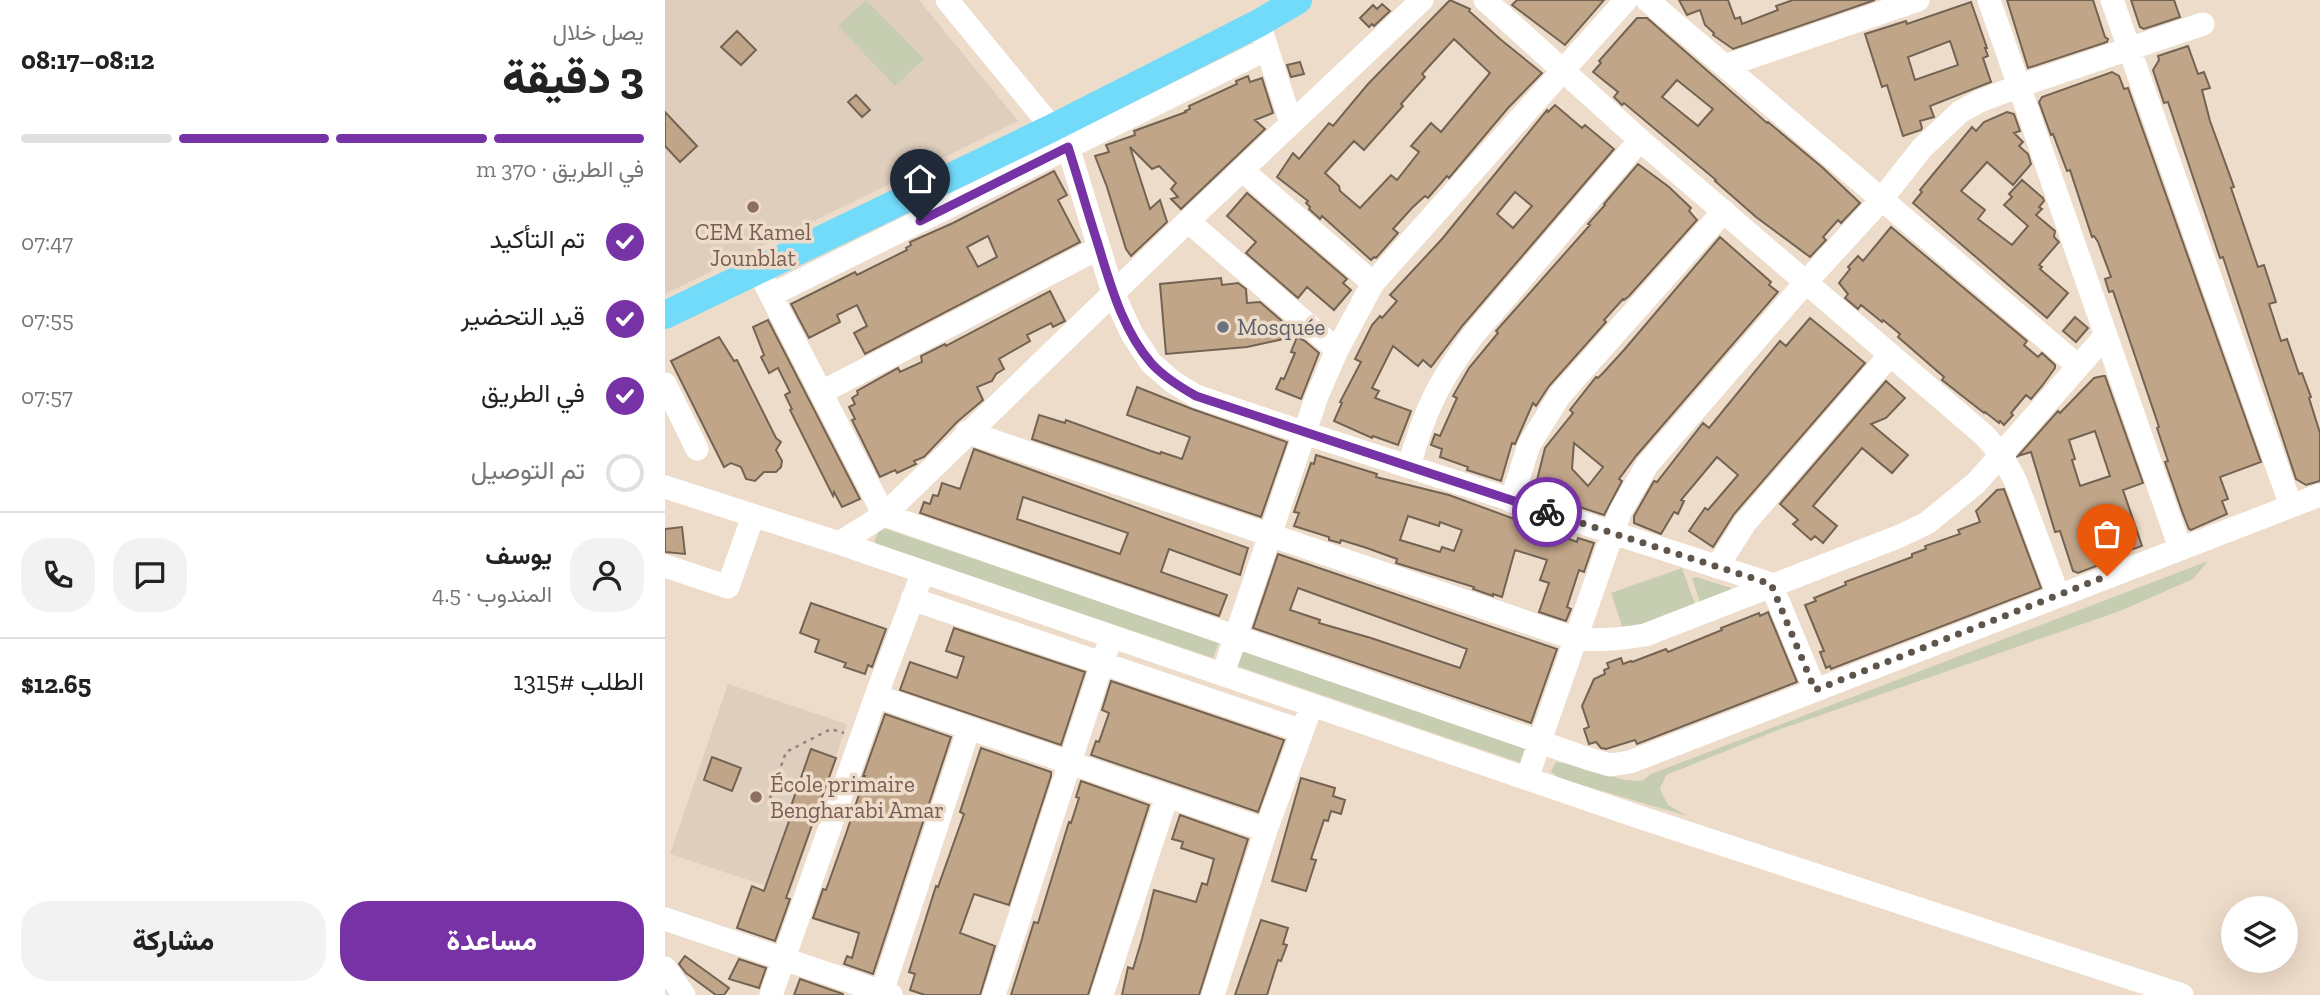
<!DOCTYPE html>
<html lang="ar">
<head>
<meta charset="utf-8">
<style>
  :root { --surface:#fff; --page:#f2f2f2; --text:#222; --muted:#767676; --line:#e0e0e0; --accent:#7732a6 }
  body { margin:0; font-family:"Zilla Slab",Vazirmatn,serif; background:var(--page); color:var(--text); direction:rtl; height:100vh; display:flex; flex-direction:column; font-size:26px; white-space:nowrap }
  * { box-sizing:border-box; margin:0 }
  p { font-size:23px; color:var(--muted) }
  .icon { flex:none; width:38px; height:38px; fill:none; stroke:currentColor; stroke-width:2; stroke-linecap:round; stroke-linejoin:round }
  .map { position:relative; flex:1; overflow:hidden; direction:ltr }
  .panel { display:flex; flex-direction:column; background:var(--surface); width:665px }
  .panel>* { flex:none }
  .fabs { position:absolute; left:1556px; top:896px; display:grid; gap:14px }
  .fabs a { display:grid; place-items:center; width:77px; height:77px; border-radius:50%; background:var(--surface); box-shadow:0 7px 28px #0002; font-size:35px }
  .pin { position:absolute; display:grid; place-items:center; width:60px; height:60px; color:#fff; margin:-72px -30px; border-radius:50% 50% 50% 0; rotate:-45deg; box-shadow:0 0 7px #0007 }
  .pin .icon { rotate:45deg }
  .courier { position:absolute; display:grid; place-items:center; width:70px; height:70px; margin:-35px; border:5px solid #7732a6; border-radius:50%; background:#fff; color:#222; box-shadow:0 2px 9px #0007 }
  .headline em { font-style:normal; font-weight:800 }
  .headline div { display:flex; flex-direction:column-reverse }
  .headline { display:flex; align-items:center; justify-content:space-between; height:119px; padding:0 21px }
  h1 { font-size:46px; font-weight:800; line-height:52px }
  .bar { display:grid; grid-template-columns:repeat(4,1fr); gap:10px 7px; align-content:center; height:84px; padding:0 21px }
  .bar i { height:9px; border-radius:5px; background:var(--line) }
  .bar .selected { background:var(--accent) }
  .bar p { grid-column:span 4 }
  .line { display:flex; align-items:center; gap:18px; padding:0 21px; border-top:2px solid var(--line) }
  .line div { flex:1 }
  .round { display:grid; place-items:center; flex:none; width:74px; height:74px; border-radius:28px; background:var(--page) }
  ol { padding:0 21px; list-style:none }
  li { display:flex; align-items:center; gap:21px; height:77px }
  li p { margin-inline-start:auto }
  li .icon { padding:7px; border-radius:50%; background:var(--accent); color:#fff; stroke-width:4 }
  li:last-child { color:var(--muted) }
  li i { width:38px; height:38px; border:4px solid var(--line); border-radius:50% }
  .button { display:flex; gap:14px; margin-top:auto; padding:14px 21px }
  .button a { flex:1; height:80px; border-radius:28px; background:var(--accent); color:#fff; font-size:28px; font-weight:800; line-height:80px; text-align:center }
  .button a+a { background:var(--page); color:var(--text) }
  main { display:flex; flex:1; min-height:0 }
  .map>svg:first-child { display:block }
  .education { fill:#dfcebd }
  .green { fill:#c6cdb1 }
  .building { fill:#c1a589; stroke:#726353; stroke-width:2; fill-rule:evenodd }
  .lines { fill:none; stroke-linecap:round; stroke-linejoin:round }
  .path { stroke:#928578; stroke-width:2.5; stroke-dasharray:3.5 5; stroke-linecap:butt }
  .minor { stroke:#fff; stroke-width:23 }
  .major { stroke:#72dbfa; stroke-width:28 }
  .done { stroke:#5f554b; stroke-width:7; stroke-dasharray:0 12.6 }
  .route { stroke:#7732a6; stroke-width:9 }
  .education-dot { fill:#8d6e63; stroke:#eedcca; stroke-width:2.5 }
  .worship-dot { fill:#6b7280; stroke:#eedcca; stroke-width:2.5 }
  .labels { text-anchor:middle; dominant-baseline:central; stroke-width:7; stroke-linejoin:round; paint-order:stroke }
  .education-label { font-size:23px; fill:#785e54; stroke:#eedcca }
  .worship-label { font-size:23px; fill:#5b616d; stroke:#eedcca; text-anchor:start }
</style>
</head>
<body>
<main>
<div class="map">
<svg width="1655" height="995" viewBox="0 0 1655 995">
  <rect width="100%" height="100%" fill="#eedcca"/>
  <!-- education -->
  <path class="education" d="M 0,0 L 254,0 L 353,121 L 0,294 Z
    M 63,684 L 182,724 L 125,894 L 5,854 Z"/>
  <!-- green -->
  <path class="green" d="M 201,0 L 259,59 L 230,86 L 173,26 Z
    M 215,527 L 554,642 L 548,658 L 209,543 Z
    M 1543,561 L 1528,579 L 1455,611 L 1113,730 L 1001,775 L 995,789 L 1003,805 L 1022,816 L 893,778 L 886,771 L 891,762 L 899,763 L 960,780 L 977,781 L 986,774 Z
    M 1017,568 L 1031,607 L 959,632 L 946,593 Z
    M 1031,577 L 1066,588 L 1063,595 L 1036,605 L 1027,578 Z
    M 578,651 L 865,749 L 859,764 L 572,666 Z"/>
  <!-- building -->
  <path class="building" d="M 785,0 L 805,9 L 804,11 L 835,39 L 877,73 L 843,108 L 784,178 L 782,176 L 763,198 L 760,196 L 747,208 L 728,229 L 733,233 L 711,258 L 709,257 L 706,260 L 657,216 L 655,219 L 644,209 L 645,207 L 641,203 L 643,201 L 612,177 L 628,153 L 634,159 L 664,123 L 668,126 L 703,84 ZM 789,39 L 825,73 L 776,132 L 766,123 L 746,146 L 754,152 L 732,180 L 726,175 L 695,208 L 675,191 L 674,186 L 660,173 L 689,141 L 699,150 L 738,106 L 736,104 L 760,77 L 757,74 Z
    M 852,0 L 939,0 L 900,45 L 847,5 Z
    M 1014,0 L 1063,0 L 1070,19 L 1075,17 L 1077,24 L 1113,10 L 1111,6 L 1128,0 L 1210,0 L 1068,49 L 1048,35 L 1049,33 L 1040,25 L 1035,10 L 1022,15 Z
    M 1342,0 L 1428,0 L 1440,37 L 1443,39 L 1442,42 L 1363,68 Z
    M 1466,0 L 1509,0 L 1515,17 L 1479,29 L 1475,27 Z
    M 1306,2 L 1322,48 L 1320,48 L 1323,56 L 1318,58 L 1326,82 L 1265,106 L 1269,117 L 1255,121 L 1257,128 L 1256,130 L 1238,136 L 1222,85 L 1217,87 L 1200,34 L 1241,21 L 1242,24 ZM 1285,41 L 1293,65 L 1250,80 L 1243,57 Z
    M 717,4 L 725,11 L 709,26 L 707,24 L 704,27 L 695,18 L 708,5 L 712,9 Z
    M 972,18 L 982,18 L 1102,123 L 1103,122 L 1158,168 L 1195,203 L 1176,223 L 1173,220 L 1158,237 L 1161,240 L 1145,257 L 1091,217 L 1050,181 L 1051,180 L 959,103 L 957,105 L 949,97 L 953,92 L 928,72 L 936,63 L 934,61 ZM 1012,80 L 1048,109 L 1033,126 L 997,97 Z
    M 72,31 L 91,50 L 76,65 L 56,47 Z
    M 1523,46 L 1533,74 L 1539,72 L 1545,88 L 1537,90 L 1545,121 L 1569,187 L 1566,188 L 1593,267 L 1599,265 L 1611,302 L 1604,304 L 1616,341 L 1622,339 L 1634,374 L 1637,373 L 1646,397 L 1644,398 L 1655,433 L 1655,481 L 1641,485 L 1631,479 L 1558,257 L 1555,258 L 1503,102 L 1499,103 L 1488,70 L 1494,60 L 1493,56 Z
    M 635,62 L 639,74 L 626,77 L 622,65 Z
    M 1447,72 L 1454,76 L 1459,89 L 1463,88 L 1596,462 L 1555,477 L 1563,499 L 1557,501 L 1562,514 L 1526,530 L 1524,529 L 1518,514 L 1500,462 L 1503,461 L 1492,428 L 1494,427 L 1448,291 L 1444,292 L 1440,279 L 1446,277 L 1433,242 L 1429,236 L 1427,237 L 1405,170 L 1402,171 L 1388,134 L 1386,135 L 1374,102 L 1377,97 Z
    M 583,76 L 585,82 L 597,78 L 608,113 L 590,120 L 600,129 L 516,209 L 506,199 L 513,197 L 506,189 L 511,183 L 494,166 L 487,169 L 465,147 L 485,209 L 495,200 L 502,222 L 466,256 L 461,249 L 442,187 L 430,156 L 444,152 L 441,145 L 470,135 L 469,131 L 521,112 L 520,111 L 525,109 L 524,106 L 572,84 L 571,81 Z
    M 191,95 L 205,110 L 197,117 L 183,102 Z
    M 890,105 L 917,128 L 920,125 L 949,149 L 798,325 L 766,367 L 758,360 L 753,366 L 728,346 L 707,388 L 714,391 L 710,398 L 746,411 L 733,445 L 708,436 L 707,438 L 669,421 L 677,403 L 675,402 L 696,362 L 690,359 L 707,325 L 715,316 L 717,318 L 732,301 L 725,295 L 777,239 L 882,110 L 883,112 ZM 850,192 L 867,206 L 848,228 L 832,214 Z
    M 0,112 L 32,146 L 15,162 L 0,146 Z
    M 1342,112 L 1349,114 L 1355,131 L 1349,133 L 1358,142 L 1354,146 L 1363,154 L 1366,164 L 1348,185 L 1322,162 L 1296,191 L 1320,210 L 1313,219 L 1347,245 L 1363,226 L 1339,205 L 1347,197 L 1344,194 L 1357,180 L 1378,198 L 1379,201 L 1374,207 L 1377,209 L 1371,215 L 1390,231 L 1389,237 L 1394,242 L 1374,265 L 1377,267 L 1375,269 L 1403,293 L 1382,318 L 1248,203 L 1257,192 L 1255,190 L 1307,127 L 1311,131 L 1319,122 Z
    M 973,164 L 1004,187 L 1026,208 L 1024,211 L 1032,220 L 964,296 L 959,300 L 958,299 L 939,320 L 941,322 L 884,386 L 871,406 L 868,403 L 850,444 L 847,443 L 836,481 L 802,470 L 803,467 L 775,457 L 777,449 L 766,445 L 770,434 L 775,436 L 792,398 L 788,396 L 804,368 L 833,333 L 831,331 L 925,225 L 923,224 L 940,205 L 939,204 Z
    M 389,171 L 402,195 L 393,200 L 415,242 L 200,354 L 189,333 L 202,326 L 192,305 L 172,315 L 175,322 L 144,338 L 126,304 L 190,272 L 192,275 L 242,250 L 241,248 L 246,245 L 245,242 L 288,223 ZM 323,236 L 332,257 L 313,267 L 302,247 Z
    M 582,193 L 682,279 L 678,283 L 686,290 L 669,310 L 642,287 L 633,298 L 581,253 L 591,242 L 562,216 Z
    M 1226,227 L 1362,341 L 1359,345 L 1373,357 L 1377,353 L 1390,365 L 1390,368 L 1377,386 L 1366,399 L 1361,395 L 1346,413 L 1348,415 L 1339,425 L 1335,421 L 1334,423 L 1320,412 L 1319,413 L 1277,380 L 1279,377 L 1233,337 L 1235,334 L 1218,320 L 1217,322 L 1196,305 L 1193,309 L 1180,298 L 1183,294 L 1174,283 L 1185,269 L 1183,267 L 1193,256 L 1198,261 Z
    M 1055,237 L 1106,282 L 1104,285 L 1113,292 L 971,456 L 954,479 L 957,481 L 939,515 L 869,492 L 880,448 L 908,413 L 905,410 L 931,377 L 933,378 L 938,373 L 959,350 ZM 909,443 L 938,467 L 923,486 L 907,469 Z
    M 556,278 L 557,285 L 573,283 L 581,289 L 582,303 L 595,302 L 617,321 L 619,339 L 582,347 L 501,354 L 495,284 Z
    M 385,291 L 400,321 L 388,327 L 386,323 L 362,335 L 365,341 L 334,359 L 339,369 L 331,374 L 327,381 L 312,387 L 318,400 L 292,422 L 259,457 L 249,461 L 251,464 L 232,473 L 230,470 L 215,477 L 187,420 L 190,419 L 184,407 L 190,404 L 187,398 L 193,394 L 192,391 L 233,368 L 235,372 L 257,362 L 256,356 L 280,344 L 281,346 Z
    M 1410,317 L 1423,328 L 1411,342 L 1398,331 Z
    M 1145,318 L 1200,363 L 1069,514 L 1048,547 L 1024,531 L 1040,508 L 1043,510 L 1073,475 L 1052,457 L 1016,500 L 1019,501 L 1013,514 L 1009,512 L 996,534 L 969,523 L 969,516 L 989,481 L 992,482 L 1038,423 L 1044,428 L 1115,341 L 1121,346 Z
    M 103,320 L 195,499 L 177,507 L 169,492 L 168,496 L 125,410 L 127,409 L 120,395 L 125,392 L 113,368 L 104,373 L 96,357 L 99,355 L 88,327 Z
    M 54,337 L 69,361 L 72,360 L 111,438 L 116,442 L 111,450 L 117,461 L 116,467 L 111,472 L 99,472 L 90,481 L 81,479 L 76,467 L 66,463 L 59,467 L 6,361 Z
    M 632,337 L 640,341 L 654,353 L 636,399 L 611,389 L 616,378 L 619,379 L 630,353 L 626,352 Z
    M 1438,376 L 1440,376 L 1478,483 L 1458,490 L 1477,546 L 1445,557 L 1447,560 L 1413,573 L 1408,571 L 1395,531 L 1390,532 L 1366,452 L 1353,456 L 1393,411 L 1395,413 L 1429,378 ZM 1430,431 L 1445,476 L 1415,486 L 1407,460 L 1410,459 L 1404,440 Z
    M 1221,381 L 1240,398 L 1221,418 L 1206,424 L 1243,455 L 1227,473 L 1197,448 L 1148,506 L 1172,526 L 1158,543 L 1150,536 L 1146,540 L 1128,524 L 1133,520 L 1115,504 Z
    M 472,387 L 527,409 L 622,442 L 596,517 L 367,439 L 374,415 L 400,423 L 401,420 L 486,451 L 495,454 L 496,452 L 517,459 L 525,437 L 462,415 Z
    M 309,449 L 583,548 L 575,575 L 504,549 L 496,572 L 562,595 L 554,616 L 255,513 L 259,502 L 265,504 L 268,495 L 273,496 L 277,483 L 295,489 ZM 358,497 L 463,533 L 455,554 L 352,519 Z
    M 651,455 L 712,474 L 711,477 L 784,495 L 912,542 L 913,538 L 929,543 L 919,572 L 914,570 L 902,607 L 906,609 L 901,621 L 874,612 L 884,583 L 875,580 L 882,560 L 850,550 L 837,597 L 828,594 L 828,596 L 808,589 L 809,587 L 731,563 L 732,559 L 702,548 L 676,540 L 675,543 L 664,540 L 664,537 L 629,526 L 634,513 L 629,512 L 646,463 L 649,464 ZM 743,516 L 774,526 L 775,522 L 797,530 L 789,551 L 777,547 L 775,552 L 735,540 Z
    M 1339,489 L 1376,588 L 1166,669 L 1165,666 L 1161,668 L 1155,652 L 1159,651 L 1140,605 L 1151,601 L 1149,598 L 1181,585 L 1180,582 L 1247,557 L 1247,554 L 1261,549 L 1260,546 L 1295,534 L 1293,530 L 1315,522 L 1311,511 L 1332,490 Z
    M 17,527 L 20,554 L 0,552 L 0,529 Z
    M 613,554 L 892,649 L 866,723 L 588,628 ZM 633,588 L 802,649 L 795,668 L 706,638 L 654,623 L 655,620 L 625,610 Z
    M 146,603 L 221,629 L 207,667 L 203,665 L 200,674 L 179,667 L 181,663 L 150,652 L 154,640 L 135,633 Z
    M 1103,612 L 1132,682 L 972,744 L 970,740 L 941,749 L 936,748 L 931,742 L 924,744 L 919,729 L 924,727 L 917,706 L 929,679 L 940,674 L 939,670 L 944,668 L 942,663 L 956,658 L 958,664 L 966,661 L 967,662 L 1001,649 L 1003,652 L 1057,630 L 1056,628 L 1094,613 L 1095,616 Z
    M 289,628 L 420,672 L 396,745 L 235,690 L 245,662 L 292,678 L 299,657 L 281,651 Z
    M 446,681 L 619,740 L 593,812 L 426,755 L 431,741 L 434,742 L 444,713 L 437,710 Z
    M 220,714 L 286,737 L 208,974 L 179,964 L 182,956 L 187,958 L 194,933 L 148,918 L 158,889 L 161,890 L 182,831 L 200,776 L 198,776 Z
    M 316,748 L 386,772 L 386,776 L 344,905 L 309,894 L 295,933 L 330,946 L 315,995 L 260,995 L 245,990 L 250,974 L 244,972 L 271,886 L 273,887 L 299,814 L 295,812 Z
    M 146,749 L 171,758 L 121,898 L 125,899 L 110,941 L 72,928 L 87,886 L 99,891 L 128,810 L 125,809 Z
    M 47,757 L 76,768 L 67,791 L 39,780 Z
    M 636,778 L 670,788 L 668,796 L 680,800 L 676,814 L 666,811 L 663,821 L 659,820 L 646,859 L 651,860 L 641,891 L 607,881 Z
    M 416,781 L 484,805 L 423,995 L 346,995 L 369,922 L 373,923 L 404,822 L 406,823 L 414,798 L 411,797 Z
    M 515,815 L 583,839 L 534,995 L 457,995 L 463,967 L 468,969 L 477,939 L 489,890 L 531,902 L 537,883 L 542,885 L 549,859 L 516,848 L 518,842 L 507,839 Z
    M 596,920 L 623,928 L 618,944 L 622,945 L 616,961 L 613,960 L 602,995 L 570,995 Z
    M 20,956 L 64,988 L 59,995 L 51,995 L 21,973 L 14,964 Z
    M 74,959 L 101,968 L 94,988 L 64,979 Z
    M 135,979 L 178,994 L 178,995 L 129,995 Z"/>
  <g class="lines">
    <!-- path -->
    <path class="path" d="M 105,798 L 121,752 L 166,729 L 179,733"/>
    <!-- minor -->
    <path class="minor" d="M 282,0 L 403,147 L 448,293 L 467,334 L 486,363 L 508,382 L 531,396 L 640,433 L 1106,584 L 1150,690
      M 820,0 L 975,140 L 1319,435 L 1336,454 L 1351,482 L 1393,595
      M 982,0 L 1413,366
      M 1324,0 L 1515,548
      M 1447,0 L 1626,506
      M 598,36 L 626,123
      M 1060,66 L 1253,0
      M 577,170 L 708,283
      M 523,221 L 672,350
      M 93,270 L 219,515 L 924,759 L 945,765 L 965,762 L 1655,495
      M 106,295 L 602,49
      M 0,384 L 32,449
      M 157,392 L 434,248
      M 302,432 L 911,639 C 935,641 956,639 980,635 L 1235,536 L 1262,523 L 1311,483 L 1441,335
      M 744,467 C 759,411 774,381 809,334 L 975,140
      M 0,487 L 174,543 L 977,818 L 1517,995
      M 846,501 L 864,445 L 895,395 L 1059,211
      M 174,543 L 219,515 L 523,221 L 757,0
      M 0,566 L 63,587 L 88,516
      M 1052,567 L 1080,523 L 1225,355
      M 247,599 L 637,731
      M 558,674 L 652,396 L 672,350 L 708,283 L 961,0
      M 211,696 L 601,830
      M 862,778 L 955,512 L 982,465 L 1141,282 L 1216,200 L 1257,148 L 1295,112 L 1315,101 L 1354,86 L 1538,24
      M 0,919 L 226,995
      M 0,968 L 19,995
      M 106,995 L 211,696 L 258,572
      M 216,995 L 304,728
      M 329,995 L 442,649
      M 437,995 L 502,796
      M 548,995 L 601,830 L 642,718"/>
    <!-- major -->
    <path class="major" d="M 0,315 L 387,128 L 594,23 L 633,0"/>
  </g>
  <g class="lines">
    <!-- done -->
    <path class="done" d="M 882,512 L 1106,584 L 1150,690 L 1442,576"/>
    <!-- route -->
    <path class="route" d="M 255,221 L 403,147 C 413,178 422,210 432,241 C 445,283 457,330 487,364 C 499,377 515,387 531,396 L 882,512"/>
  </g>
  <!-- markers -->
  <g class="education-dot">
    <circle cx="88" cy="207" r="7"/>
    <circle cx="91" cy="797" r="7"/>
  </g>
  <circle class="worship-dot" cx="558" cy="327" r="7"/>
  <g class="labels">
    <!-- education labels -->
    <g class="education-label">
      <text x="88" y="232">CEM Kamel<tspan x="88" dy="26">Jounblat</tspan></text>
      <text x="105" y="784" text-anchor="start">École primaire<tspan x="105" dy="26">Bengharabi Amar</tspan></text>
    </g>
    <!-- worship labels -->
    <g class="worship-label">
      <text x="572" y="327">Mosquée</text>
    </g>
  </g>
</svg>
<div class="fabs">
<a><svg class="icon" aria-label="layers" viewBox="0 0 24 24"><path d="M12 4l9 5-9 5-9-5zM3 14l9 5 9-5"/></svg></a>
</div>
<div class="pin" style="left:1442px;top:576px;background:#ea580c"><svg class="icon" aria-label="bag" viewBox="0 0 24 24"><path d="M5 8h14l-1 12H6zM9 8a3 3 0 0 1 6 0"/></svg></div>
<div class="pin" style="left:255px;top:221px;background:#1f2937"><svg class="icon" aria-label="home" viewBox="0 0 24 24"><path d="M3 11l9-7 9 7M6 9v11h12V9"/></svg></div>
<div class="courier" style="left:882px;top:512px"><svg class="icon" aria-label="bike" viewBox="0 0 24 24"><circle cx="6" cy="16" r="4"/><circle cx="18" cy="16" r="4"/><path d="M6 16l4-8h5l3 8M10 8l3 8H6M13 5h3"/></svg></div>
</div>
<section class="panel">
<div class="headline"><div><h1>3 دقيقة</h1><p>يصل خلال</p></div><em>08:12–08:17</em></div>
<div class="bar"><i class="selected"></i><i class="selected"></i><i class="selected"></i><i></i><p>في الطريق · 370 m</p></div>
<ol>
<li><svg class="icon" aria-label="check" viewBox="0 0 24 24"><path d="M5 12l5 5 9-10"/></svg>تم التأكيد<p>07:47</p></li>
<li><svg class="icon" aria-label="check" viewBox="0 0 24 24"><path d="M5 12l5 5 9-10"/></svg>قيد التحضير<p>07:55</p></li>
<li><svg class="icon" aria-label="check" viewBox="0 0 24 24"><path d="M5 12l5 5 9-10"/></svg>في الطريق<p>07:57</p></li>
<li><i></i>تم التوصيل</li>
</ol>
<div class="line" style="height:126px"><a class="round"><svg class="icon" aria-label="person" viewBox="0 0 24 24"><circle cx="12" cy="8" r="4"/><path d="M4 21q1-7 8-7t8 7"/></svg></a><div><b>يوسف</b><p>المندوب · 4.5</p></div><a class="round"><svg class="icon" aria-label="chat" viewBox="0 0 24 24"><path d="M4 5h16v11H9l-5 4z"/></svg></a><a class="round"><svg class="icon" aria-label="phone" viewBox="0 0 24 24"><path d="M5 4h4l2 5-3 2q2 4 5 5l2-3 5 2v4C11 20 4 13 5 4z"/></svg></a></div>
<div class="line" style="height:91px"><div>الطلب #1315</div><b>$12.65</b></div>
<div class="button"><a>مساعدة</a><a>مشاركة</a></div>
</section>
</main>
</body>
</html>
